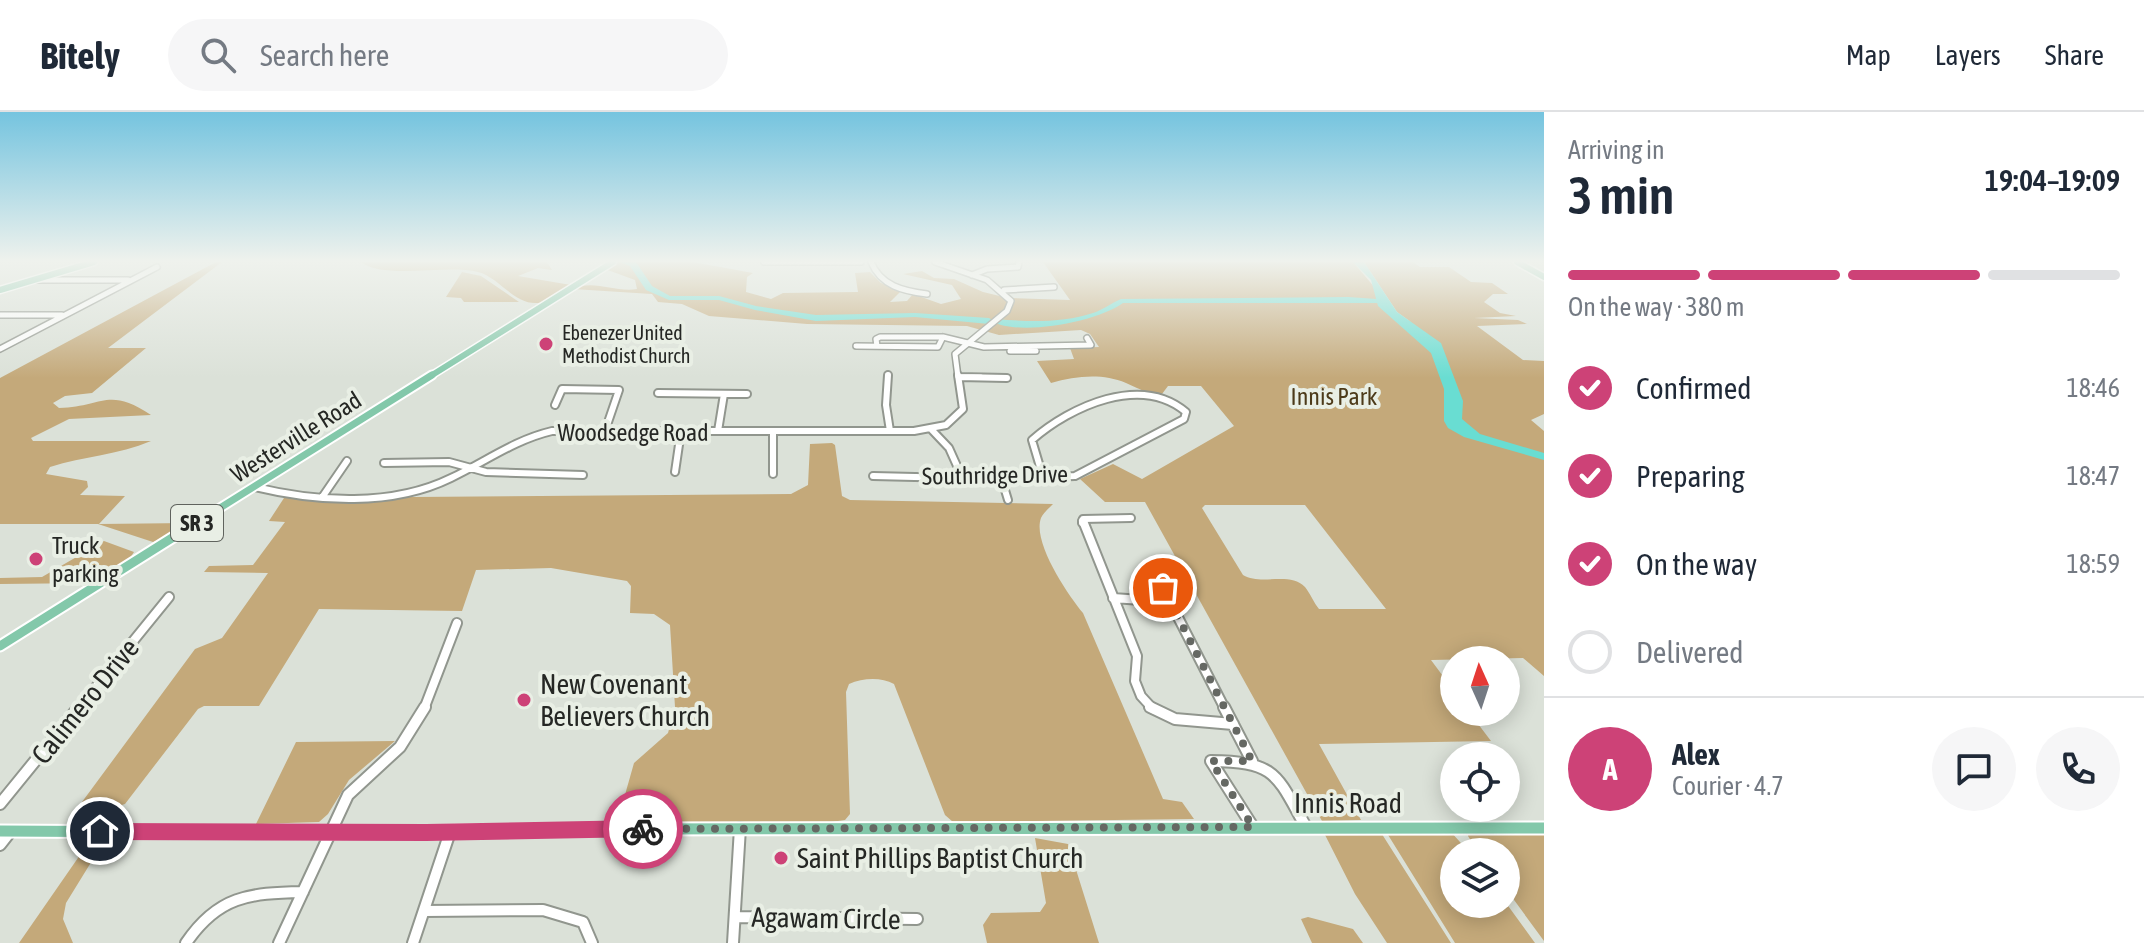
<!DOCTYPE html>
<html lang="en">
<head>
<meta charset="utf-8">
<style>
  :root { --surface:#fff; --page:#f6f6f7; --text:#1f2937; --muted:#747a83; --line:#e0e1e3; --accent:#cd4277 }
  body { margin:0; font-family:"Asap Condensed",sans-serif; background:var(--page); color:var(--text); height:100vh; display:flex; flex-direction:column; font-size:30px; white-space:nowrap }
  * { box-sizing:border-box; margin:0 }
  p { font-size:26px; color:var(--muted) }
  .icon { flex:none; width:44px; height:44px; fill:none; stroke:currentColor; stroke-width:2; stroke-linecap:round; stroke-linejoin:round }
  .map { position:relative; flex:1; overflow:hidden }
  .drawer { display:flex; flex-direction:column; background:var(--surface); width:600px }
  .drawer>* { flex:none }
  .needle { width:52px; rotate:357deg }
  .fabs { position:absolute; left:1440px; top:534px; display:grid; gap:16px }
  .fabs a { display:grid; place-items:center; width:80px; height:80px; border-radius:50%; background:var(--surface); box-shadow:0 4px 20px #0003; font-size:40px }
  .pin { position:absolute; display:grid; place-items:center; width:68px; height:68px; color:#fff; margin:-34px; border:4px solid #fff; border-radius:50%; box-shadow:0 2px 8px #0007 }
  .courier { position:absolute; display:grid; place-items:center; width:80px; height:80px; margin:-40px; border:6px solid #cd4277; border-radius:50%; background:#fff; color:#222; box-shadow:0 2px 10px #0007 }
  .overview em { font-style:normal; font-weight:600 }
  .overview div { display:flex; flex-direction:column-reverse }
  .overview { display:flex; align-items:center; justify-content:space-between; height:136px; padding:0 24px }
  h1 { font-size:52px; font-weight:600; line-height:60px }
  .bar { display:grid; grid-template-columns:repeat(4,1fr); gap:12px 8px; align-content:center; height:96px; padding:0 24px }
  .bar i { height:10px; border-radius:6px; background:var(--line) }
  .bar .on { background:var(--accent) }
  .bar p { grid-column:span 4 }
  .line { display:flex; align-items:center; gap:20px; padding:0 24px; border-top:2px solid var(--line) }
  .line div { flex:1 }
  .round { display:grid; place-items:center; flex:none; width:84px; height:84px; border-radius:42px; background:var(--page) }
  ol { padding:0 24px; list-style:none }
  li { display:flex; align-items:center; gap:24px; height:88px }
  li p { margin-inline-start:auto }
  li .icon { padding:8px; border-radius:50%; background:var(--accent); color:#fff; stroke-width:4 }
  li:last-child { color:var(--muted) }
  li i { width:44px; height:44px; border:4px solid var(--line); border-radius:50% }
  header { display:flex; align-items:center; gap:48px; box-sizing:border-box; height:112px; padding:0 40px; background:var(--surface); border-bottom:2px solid var(--line) }
  header strong { font-size:38px }
  nav { display:flex; gap:44px; margin-inline-start:auto; font-size:28px }
  .search { width:560px; height:72px; background:var(--page); display:flex; align-items:center; gap:20px; box-sizing:border-box; padding:0 28px; border-radius:44px; color:var(--muted); font-size:30px }
  main { display:flex; flex:1; min-height:0 }
  .map>svg:first-child { display:block }
  .green { fill:#c4a97a; fill-rule:evenodd }
  .water { fill:#69ddd2 }
  .lines { fill:none; stroke-linecap:round; stroke-linejoin:round }
  .river { fill:#69ddd2; fill-rule:evenodd }
  .minor-far3-casing { stroke:#91968e; stroke-width:8 }
  .minor-far2-casing { stroke:#91968e; stroke-width:10 }
  .minor-far1-casing { stroke:#91968e; stroke-width:12 }
  .minor-casing { stroke:#91968e; stroke-width:14 }
  .major-far3-casing { stroke:#fff; stroke-width:9 }
  .major-far2-casing { stroke:#fff; stroke-width:11 }
  .major-far1-casing { stroke:#fff; stroke-width:13 }
  .major-casing { stroke:#fff; stroke-width:15 }
  .minor-far3 { stroke:#fff; stroke-width:5 }
  .minor-far2 { stroke:#fff; stroke-width:6 }
  .minor-far1 { stroke:#fff; stroke-width:8 }
  .minor { stroke:#fff; stroke-width:10 }
  .major-far3 { stroke:#83c8aa; stroke-width:6 }
  .major-far2 { stroke:#83c8aa; stroke-width:7 }
  .major-far1 { stroke:#83c8aa; stroke-width:9 }
  .major { stroke:#83c8aa; stroke-width:11 }
  .route { fill:#cd4277 }
  .done { stroke:#656863; stroke-width:8; stroke-dasharray:0 14.4 }
  .poi-dot { fill:#cd4277; stroke:#e9efe5; stroke-width:3 }
  .labels { text-anchor:middle; dominant-baseline:central; stroke-width:8; stroke-linejoin:round; paint-order:stroke }
  .far-poi-label { font-size:20px; fill:#252724; stroke:#e9efe5; text-anchor:start }
  .shield { fill:#e9efe5; stroke:#60635e; stroke-width:2 }
  .shield-label { font-size:22px; font-weight:bold; fill:#252724 }
  .park-label { font-size:24px; fill:#4d3b1a; stroke:#e9efe5 }
  .street-label { font-size:24px; fill:#252724; stroke:#e9efe5 }
  .poi-label { font-size:24px; fill:#252724; stroke:#e9efe5; text-anchor:start }
  .near-poi-label { font-size:28px; fill:#252724; stroke:#e9efe5; text-anchor:start }
  .near-street-label { font-size:28px; fill:#252724; stroke:#e9efe5 }
</style>
</head>
<body>
<header>
<strong>Bitely</strong>
<div class="search"><svg class="icon" aria-label="search" viewBox="0 0 24 24"><circle cx="10" cy="10" r="6"/><path d="M15 15l6 6"/></svg>Search here</div>
<nav><a>Map</a><a>Layers</a><a>Share</a></nav>
</header>
<main>
<div class="map">
<svg width="1544" height="831" viewBox="0 0 1544 831">
  <rect width="100%" height="100%" fill="#dbe1d8"/>
  <!-- green -->
  <path class="green" d="M 216,150 L 222,150 L 108,236 L 146,236 L 92,281 L 65,284 L 53,291 L 59,296 C 102,295 108,274 151,303 L 69,307 L 31,326 L 33,329 L 151,329 C 118,343 84,344 50,355 L 46,362 L 87,369 L 88,375 L 80,383 L 125,384 L 99,412 L 189,411 L 163,427 L 153,430 L 98,412 L 0,412 L 0,266 Z
    M 361,150 L 547,150 L 552,158 L 538,156 L 518,164 L 571,173 C 562,178 549,191 538,191 C 514,193 499,165 478,160 C 446,152 384,168 361,150 Z
    M 617,150 L 693,150 L 753,161 L 747,165 L 746,180 L 771,187 L 783,181 L 858,180 L 855,161 L 870,160 L 881,171 L 901,179 L 890,190 L 907,189 L 913,182 L 941,192 L 961,187 L 952,173 L 903,162 L 922,159 L 934,166 L 954,167 L 983,180 L 1008,186 L 1070,188 L 1043,150 L 1353,150 L 1398,203 L 1411,210 L 1397,200 L 1364,150 L 1413,150 L 1420,155 L 1449,155 L 1471,170 L 1492,171 L 1508,182 L 1493,182 L 1484,190 L 1500,201 L 1516,204 L 1474,206 L 1518,208 L 1527,212 L 1477,214 L 1523,248 L 1544,249 L 1544,302 L 1531,308 L 1544,319 L 1544,564 L 1523,546 L 1431,548 L 1454,579 L 1454,600 L 1469,600 L 1491,629 L 1319,632 L 1361,708 L 1322,709 L 1145,390 L 1105,390 L 1080,367 L 1113,352 L 1142,367 L 1234,314 L 1201,274 L 1168,274 L 1162,282 C 1146,282 1140,277 1126,271 C 1102,261 1076,264 1051,271 L 1037,249 L 1074,247 L 1070,236 L 1099,235 L 1090,222 L 1081,218 L 999,223 L 967,214 L 807,212 L 709,204 L 682,192 L 658,190 L 652,182 L 573,177 C 593,167 616,181 637,177 L 635,168 L 605,157 ZM 1205,393 L 1305,393 L 1386,497 L 1319,497 C 1314,491 1310,481 1305,475 C 1290,459 1261,474 1243,463 L 1202,396 Z
    M 462,160 L 481,164 L 519,190 L 464,190 L 461,186 L 446,185 Z
    M 832,331 L 835,333 L 842,384 L 850,388 L 1053,392 C 1049,396 1043,401 1041,406 C 1032,430 1068,483 1083,501 L 1163,687 L 1182,690 L 1194,707 L 953,710 L 945,703 L 894,572 C 881,565 863,566 849,572 L 846,580 L 850,702 L 845,708 L 824,711 L 617,711 L 634,651 L 668,621 L 675,595 L 670,513 L 654,502 L 630,501 L 631,474 L 627,469 L 551,456 L 476,458 L 462,499 L 319,497 L 259,594 L 204,594 L 198,597 L 125,692 C 112,696 94,698 82,690 L 195,537 L 222,526 L 268,461 L 204,460 L 209,454 L 253,453 L 285,410 L 269,409 L 284,386 L 791,382 L 808,373 L 810,332 Z
    M 104,429 L 134,440 L 128,449 L 94,471 L 0,472 L 0,466 L 42,465 Z
    M 395,629 L 349,668 L 328,702 L 319,710 L 256,712 L 296,630 Z
    M 1322,717 L 1380,719 L 1451,831 L 1387,831 L 1355,782 Z
    M 1385,718 L 1451,720 L 1469,740 L 1454,740 L 1454,792 L 1506,791 L 1535,831 L 1455,831 Z
    M 1468,719 L 1544,719 L 1544,829 L 1506,777 L 1506,740 L 1478,740 L 1468,724 Z
    M 1035,726 L 1068,732 L 1099,831 L 987,831 L 983,813 L 991,801 L 1040,800 L 1046,791 Z
    M 94,737 L 98,739 L 66,791 L 63,807 L 73,831 L 19,831 L 80,743 Z
    M 1308,805 L 1353,817 L 1363,831 L 1312,831 L 1301,807 Z"/>
  <!-- water -->
  <path class="water" d="M 1353,150 L 1364,150 L 1397,200 L 1441,231 L 1463,289 L 1462,307 L 1480,322 L 1544,341 L 1544,348 L 1464,325 L 1448,316 L 1444,309 L 1444,277 L 1431,241 L 1378,194 L 1371,168 Z"/>
  <g class="lines">
    <!-- river -->
    <path class="river" d="M 620,150 L 636,150 L 652,174 L 670,184 L 719,184 L 756,194 L 816,203 L 915,201 L 989,206 L 993,209 L 989,212 L 915,205 L 816,209 L 755,198 L 719,188 L 669,188 L 646,178 L 630,154 Z
      M 1348,185 L 1377,187 L 1381,189 L 1377,191 L 1123,191 C 1097,210 1021,224 993,210 L 997,207 C 1028,210 1063,211 1093,201 C 1103,198 1111,191 1121,187 Z"/>
    <defs>
      <path id="minor-far3" d="M 764,150 L 861,150
        M 871,150 C 881,174 903,179 927,182
        M 935,150 L 987,168 L 1011,189 L 1007,199 L 955,242 L 958,265
        M 972,163 L 987,157 L 1018,155 L 1019,150
        M 37,168 L 128,168
        M 1004,178 L 1054,175
        M 0,203 L 62,203
        M 856,234 L 938,235 L 943,225
        M 877,234 L 876,227 L 880,225 L 943,225 L 984,235 L 1091,233 L 1087,226
        M 0,237 L 157,155
        M 1010,239 L 1036,239
        M 959,265 L 981,265"/>
      <path id="minor-far2" d="M 888,263 L 886,293 L 890,319
        M 959,265 L 1007,266
        M 658,281 L 747,282
        M 555,293 L 562,277 L 619,278 L 605,319
        M 931,317 L 949,336 L 962,365
        M 718,319 L 724,282
        M 773,319 L 773,362
        M 384,351 L 449,350 L 486,360 L 583,363
        M 675,360 L 681,319
        M 873,364 L 999,367 L 1075,364 L 1184,307 L 1186,300 C 1141,262 1071,294 1032,328 L 1043,365
        M 1001,365 L 1008,388
        M 255,375 C 317,390 392,395 451,366 C 485,350 514,328 552,319 L 914,319 L 946,313 L 963,297 L 958,263
        M 323,384 L 347,349
        M 1082,411 L 1083,407 L 1131,406"/>
      <path id="minor-far1" d="M 1083,409 L 1137,544 L 1135,569 L 1141,584 L 1153,597
        M 1163,476 L 1225,597
        M 1113,486 L 1170,490
        M 78,597 L 169,485
        M 424,597 L 457,511"/>
      <path id="minor" d="M 1150,595 L 1175,607 L 1233,612
        M 1224,595 L 1252,649
        M 1211,649 C 1277,650 1276,662 1306,715
        M 1211,649 L 1253,715
        M 0,692 L 79,595
        M 0,733 L 11,719
        M 424,799 L 543,798 L 583,810 L 592,831
        M 735,805 L 917,807
        M 186,831 C 218,784 249,781 303,780
        M 279,831 L 348,683 L 400,635 L 425,595
        M 413,831 L 450,720
        M 733,831 L 740,716"/>
      <path id="major-far3" d="M 1517,150 L 1544,165
        M 0,178 L 94,150
        M 429,265 L 613,150"/>
      <path id="major-far2" d="M 196,411 L 432,263"/>
      <path id="major-far1" d="M 0,534 L 199,409"/>
      <path id="major" d="M 0,719 L 331,721 L 620,717 L 1544,716"/>
    </defs>
    <!-- minor-far3 casing -->
    <use href="#minor-far3" class="minor-far3-casing"/>
    <!-- minor-far2 casing -->
    <use href="#minor-far2" class="minor-far2-casing"/>
    <!-- minor-far1 casing -->
    <use href="#minor-far1" class="minor-far1-casing"/>
    <!-- minor casing -->
    <use href="#minor" class="minor-casing"/>
    <!-- major-far3 casing -->
    <use href="#major-far3" class="major-far3-casing"/>
    <!-- major-far2 casing -->
    <use href="#major-far2" class="major-far2-casing"/>
    <!-- major-far1 casing -->
    <use href="#major-far1" class="major-far1-casing"/>
    <!-- major casing -->
    <use href="#major" class="major-casing"/>
    <!-- minor-far3 -->
    <use href="#minor-far3" class="minor-far3"/>
    <!-- minor-far2 -->
    <use href="#minor-far2" class="minor-far2"/>
    <!-- minor-far1 -->
    <use href="#minor-far1" class="minor-far1"/>
    <!-- minor -->
    <use href="#minor" class="minor"/>
    <!-- major-far3 -->
    <use href="#major-far3" class="major-far3"/>
    <!-- major-far2 -->
    <use href="#major-far2" class="major-far2"/>
    <!-- major-far1 -->
    <use href="#major-far1" class="major-far1"/>
    <!-- major -->
    <use href="#major" class="major"/>
  </g>
  <!-- sky -->
  <linearGradient id="sky" x2="0" y2="1"><stop stop-color="#75c4df"/><stop offset="0.56" stop-color="#eff2ed"/><stop offset="1" stop-color="#eff2ed" stop-opacity="0"/></linearGradient>
  <rect width="1544" height="266" fill="url(#sky)"/>
  <!-- route -->
  <path class="route" d="M 643,708 L 650,711 L 653,717 L 650,723 L 643,725 L 426,729 L 100,728 L 94,725 L 91,719 L 94,713 L 100,711 L 426,712 Z"/>
  <g class="lines">
    <!-- done -->
    <path class="done" d="M 643,717 L 1253,715 L 1211,649 L 1252,649 L 1163,476"/>
  </g>
  <!-- markers -->
  <g class="poi-dot">
    <circle cx="546" cy="232" r="8"/>
    <circle cx="36" cy="447" r="8"/>
    <circle cx="524" cy="588" r="8"/>
    <circle cx="781" cy="746" r="8"/>
  </g>
  <g class="labels">
    <!-- far-poi labels -->
    <g class="far-poi-label">
      <text x="562" y="220">Ebenezer United<tspan x="562" dy="23">Methodist Church</tspan></text>
    </g>
    <!-- shield labels -->
    <rect class="shield" x="171" y="393" width="52" height="36" rx="6"/>
    <g class="shield-label">
      <text x="197" y="411">SR 3</text>
    </g>
    <!-- park labels -->
    <g class="park-label">
      <text x="1334" y="284">Innis Park</text>
    </g>
    <!-- street labels -->
    <g class="street-label">
      <text x="633" y="320">Woodsedge Road</text>
      <text transform="translate(296 325) rotate(-32)">Westerville Road</text>
      <text transform="translate(995 363) rotate(-1)">Southridge Drive</text>
    </g>
    <!-- poi labels -->
    <g class="poi-label">
      <text x="52" y="433">Truck<tspan x="52" dy="28">parking</tspan></text>
    </g>
    <!-- near-poi labels -->
    <g class="near-poi-label">
      <text x="540" y="572">New Covenant<tspan x="540" dy="32">Believers Church</tspan></text>
      <text x="797" y="746">Saint Phillips Baptist Church</text>
    </g>
    <!-- near-street labels -->
    <g class="near-street-label">
      <text transform="translate(85 589) rotate(-51)">Calimero Drive</text>
      <text x="1348" y="691">Innis Road</text>
      <text transform="translate(826 806) rotate(1)">Agawam Circle</text>
    </g>
  </g>
</svg>
<div class="fabs">
<a><svg class="needle" viewBox="-14 -14 28 28"><path d="M0-13l5 13h-10z" fill="#e53935"/><path d="M0 13l5-13h-10z" fill="#747a83"/></svg></a>
<a><svg class="icon" aria-label="locate" viewBox="0 0 24 24"><circle cx="12" cy="12" r="6"/><path d="M12 2v4M12 18v4M2 12h4M18 12h4"/></svg></a>
<a><svg class="icon" aria-label="layers" viewBox="0 0 24 24"><path d="M12 4l9 5-9 5-9-5zM3 14l9 5 9-5"/></svg></a>
</div>
<div class="pin" style="left:1163px;top:476px;background:#ea580c"><svg class="icon" aria-label="bag" viewBox="0 0 24 24"><path d="M5 8h14l-1 12H6zM9 8a3 3 0 0 1 6 0"/></svg></div>
<div class="pin" style="left:100px;top:719px;background:#1f2937"><svg class="icon" aria-label="home" viewBox="0 0 24 24"><path d="M3 11l9-7 9 7M6 9v11h12V9"/></svg></div>
<div class="courier" style="left:643px;top:717px"><svg class="icon" aria-label="bike" viewBox="0 0 24 24"><circle cx="6" cy="16" r="4"/><circle cx="18" cy="16" r="4"/><path d="M6 16l4-8h5l3 8M10 8l3 8H6M13 5h3"/></svg></div>
</div>
<section class="drawer">
<div class="overview"><div><h1>3 min</h1><p>Arriving in</p></div><em>19:04–19:09</em></div>
<div class="bar"><i class="on"></i><i class="on"></i><i class="on"></i><i></i><p>On the way · 380 m</p></div>
<ol>
<li><svg class="icon" aria-label="check" viewBox="0 0 24 24"><path d="M5 12l5 5 9-10"/></svg>Confirmed<p>18:46</p></li>
<li><svg class="icon" aria-label="check" viewBox="0 0 24 24"><path d="M5 12l5 5 9-10"/></svg>Preparing<p>18:47</p></li>
<li><svg class="icon" aria-label="check" viewBox="0 0 24 24"><path d="M5 12l5 5 9-10"/></svg>On the way<p>18:59</p></li>
<li><i></i>Delivered</li>
</ol>
<div class="line" style="height:144px"><b class="round" style="background:var(--accent);color:#fff">A</b><div><b>Alex</b><p>Courier · 4.7</p></div><a class="round"><svg class="icon" aria-label="chat" viewBox="0 0 24 24"><path d="M4 5h16v11H9l-5 4z"/></svg></a><a class="round"><svg class="icon" aria-label="phone" viewBox="0 0 24 24"><path d="M5 4h4l2 5-3 2q2 4 5 5l2-3 5 2v4C11 20 4 13 5 4z"/></svg></a></div>
</section>
</main>
</body>
</html>
